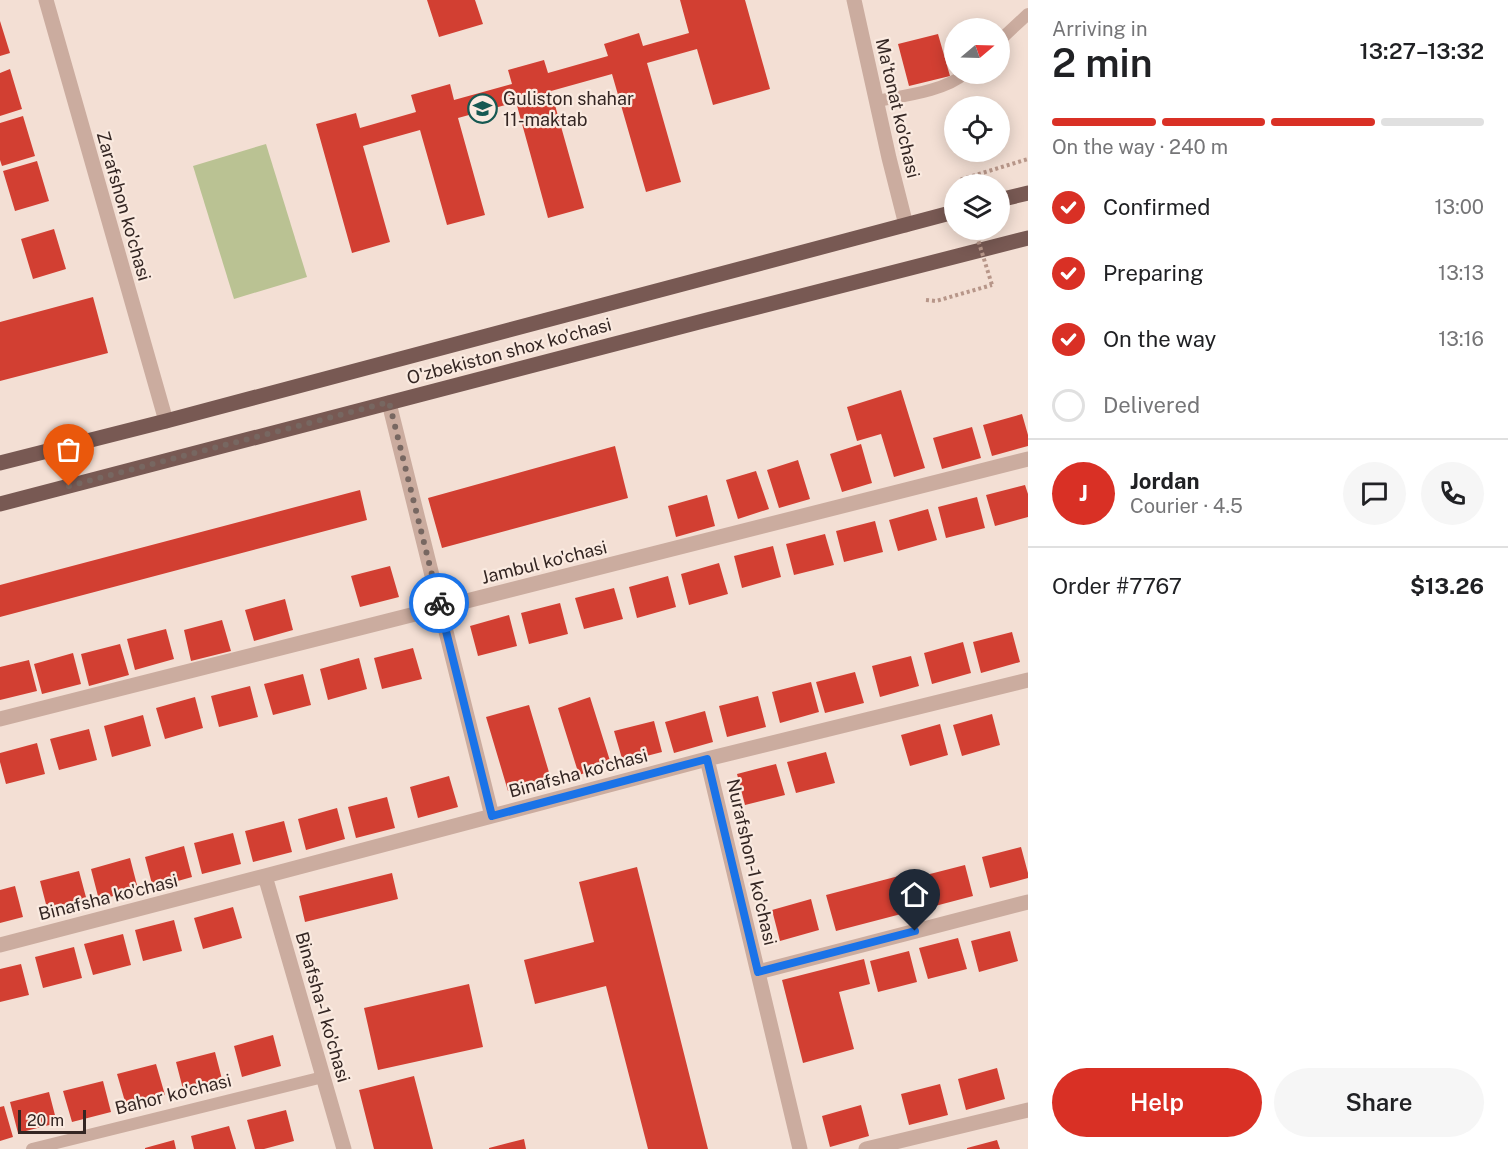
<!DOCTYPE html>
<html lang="en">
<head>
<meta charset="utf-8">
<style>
  :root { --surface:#fff; --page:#f6f6f6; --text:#202124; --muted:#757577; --line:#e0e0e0; --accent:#d93025 }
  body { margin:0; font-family:"Public Sans",sans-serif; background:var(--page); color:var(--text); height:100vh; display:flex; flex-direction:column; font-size:22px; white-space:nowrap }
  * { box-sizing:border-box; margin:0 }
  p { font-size:20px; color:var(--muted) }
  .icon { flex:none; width:33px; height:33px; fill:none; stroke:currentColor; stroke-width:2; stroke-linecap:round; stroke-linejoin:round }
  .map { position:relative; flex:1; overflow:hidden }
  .panel { display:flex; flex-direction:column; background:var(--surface); width:480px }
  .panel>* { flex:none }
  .needle { width:39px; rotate:71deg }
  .fabs { position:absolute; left:944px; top:18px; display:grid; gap:12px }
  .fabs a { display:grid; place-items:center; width:66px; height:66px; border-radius:50%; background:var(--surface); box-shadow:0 3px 15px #0003; font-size:30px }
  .scale { position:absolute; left:18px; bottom:15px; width:68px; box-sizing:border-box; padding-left:6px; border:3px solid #342623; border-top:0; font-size:16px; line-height:21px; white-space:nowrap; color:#342623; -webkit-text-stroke:4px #faeae0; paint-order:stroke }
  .pin { position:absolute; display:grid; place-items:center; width:51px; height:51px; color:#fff; margin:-62px -26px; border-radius:50% 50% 50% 0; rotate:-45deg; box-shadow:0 0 6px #0007 }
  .pin .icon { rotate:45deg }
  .courier { position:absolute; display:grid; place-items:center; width:60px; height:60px; margin:-30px; border:4px solid #1a73e8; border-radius:50%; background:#fff; color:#222; box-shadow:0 2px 8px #0007 }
  .head em { font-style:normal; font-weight:600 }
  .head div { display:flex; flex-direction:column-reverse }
  .head { display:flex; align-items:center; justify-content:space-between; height:102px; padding:0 24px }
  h1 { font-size:39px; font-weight:600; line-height:45px }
  .bar { display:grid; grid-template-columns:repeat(4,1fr); gap:9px 6px; align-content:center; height:72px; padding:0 24px }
  .bar i { height:8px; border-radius:4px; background:var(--line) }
  .bar .on { background:var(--accent) }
  .bar p { grid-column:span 4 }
  .line { display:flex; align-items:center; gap:15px; padding:0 24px; border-top:2px solid var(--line) }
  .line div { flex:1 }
  .round { display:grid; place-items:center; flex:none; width:63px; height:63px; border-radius:32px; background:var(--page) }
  ol { padding:0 24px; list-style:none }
  li { display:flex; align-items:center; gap:18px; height:66px }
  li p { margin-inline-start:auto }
  li .icon { padding:6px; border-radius:50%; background:var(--accent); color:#fff; stroke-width:4 }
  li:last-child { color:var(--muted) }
  li i { width:33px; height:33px; border:3px solid var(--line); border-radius:50% }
  .button { display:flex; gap:12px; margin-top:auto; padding:12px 24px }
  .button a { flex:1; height:69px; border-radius:36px; background:var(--accent); color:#fff; font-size:24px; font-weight:600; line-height:69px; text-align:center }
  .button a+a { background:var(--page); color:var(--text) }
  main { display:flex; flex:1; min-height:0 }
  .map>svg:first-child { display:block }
  .green { fill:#bac293 }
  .building { fill:#d23f32 }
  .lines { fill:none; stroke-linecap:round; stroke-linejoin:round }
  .path { stroke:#b79689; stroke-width:4; stroke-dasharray:3 3; stroke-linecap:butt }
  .lane { stroke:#cbac9f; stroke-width:12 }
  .street { stroke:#cbac9f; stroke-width:15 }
  .primary { stroke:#785953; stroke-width:15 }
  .path-bridge { stroke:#b79689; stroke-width:4; stroke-dasharray:3 3; stroke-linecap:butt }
  .done { stroke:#776761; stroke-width:6; stroke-dasharray:0 10.8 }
  .route { stroke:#1a73e8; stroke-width:8 }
  .labels { text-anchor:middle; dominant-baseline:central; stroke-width:4.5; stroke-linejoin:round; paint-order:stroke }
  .poi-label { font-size:18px; fill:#342623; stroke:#faeae0; text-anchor:start }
  .street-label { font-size:18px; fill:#342623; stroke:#faeae0 }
</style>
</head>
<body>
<main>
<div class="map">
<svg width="1028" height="1149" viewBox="0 0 1028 1149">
  <rect width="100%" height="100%" fill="#f3dfd4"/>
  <!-- green -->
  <path class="green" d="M 266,144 L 307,277 L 234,299 L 193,166 Z"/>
  <!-- building -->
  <path class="building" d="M 427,0 L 475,0 L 483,24 L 439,37 Z
    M 680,0 L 745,0 L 770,89 L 713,105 L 697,49 L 647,63 L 681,182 L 646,192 L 612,74 L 551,91 L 584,208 L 548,218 L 516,102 L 458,118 L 485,215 L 447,225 L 420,130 L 363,146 L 390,242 L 352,253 L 316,124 L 356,113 L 360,128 L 416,112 L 411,95 L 450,84 L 454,100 L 512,84 L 508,70 L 544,60 L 548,73 L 608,56 L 604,44 L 639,33 L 643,46 L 689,33 Z
    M 0,21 L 10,53 L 0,56 Z
    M 938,34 L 950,76 L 909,86 L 898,44 Z
    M 10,69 L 22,109 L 0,116 L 0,73 Z
    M 23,116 L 35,156 L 2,166 L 0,160 L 0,123 Z
    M 37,161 L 49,201 L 15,211 L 3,171 Z
    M 54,229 L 66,269 L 33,279 L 21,239 Z
    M 93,297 L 108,353 L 0,381 L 0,322 Z
    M 901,390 L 925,468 L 894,477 L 881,434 L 857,441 L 847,407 Z
    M 1022,414 L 1028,435 L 1028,446 L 992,456 L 983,425 Z
    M 972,427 L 981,458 L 942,469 L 933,438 Z
    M 861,444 L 872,483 L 842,492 L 830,454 Z
    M 615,446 L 628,498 L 442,548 L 428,498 Z
    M 798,460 L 810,499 L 779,508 L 767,470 Z
    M 756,471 L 769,509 L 738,519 L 726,480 Z
    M 1025,485 L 1028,494 L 1028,517 L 995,526 L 986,495 Z
    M 360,490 L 367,520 L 0,617 L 0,585 Z
    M 707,495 L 715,526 L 676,537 L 668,506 Z
    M 977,497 L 985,528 L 946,538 L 938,507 Z
    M 928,509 L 937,540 L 898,551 L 889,520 Z
    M 875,521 L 883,552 L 844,562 L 836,531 Z
    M 825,534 L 834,565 L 794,575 L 786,544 Z
    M 773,546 L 781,577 L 742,588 L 734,556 Z
    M 719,563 L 728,594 L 689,605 L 681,574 Z
    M 390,566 L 399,597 L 360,607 L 351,576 Z
    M 668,576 L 676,607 L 637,618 L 629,587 Z
    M 614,588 L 623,619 L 584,629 L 575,598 Z
    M 285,599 L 293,630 L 254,641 L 245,610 Z
    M 560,603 L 568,634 L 529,644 L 521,613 Z
    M 509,615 L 517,646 L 478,656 L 470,626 Z
    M 222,620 L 231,651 L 191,661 L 184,630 Z
    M 166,629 L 174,659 L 135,670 L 127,639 Z
    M 1012,632 L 1020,662 L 981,673 L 973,642 Z
    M 963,642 L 971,673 L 932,684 L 924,653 Z
    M 120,644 L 129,675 L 89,686 L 81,654 Z
    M 413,648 L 422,679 L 382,689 L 374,658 Z
    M 73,653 L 81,684 L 42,694 L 34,664 Z
    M 911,656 L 919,686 L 880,697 L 872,666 Z
    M 359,658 L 367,689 L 328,700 L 320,669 Z
    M 29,660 L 37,691 L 0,700 L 0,667 Z
    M 855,672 L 864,703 L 825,713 L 816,682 Z
    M 303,674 L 311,705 L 273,715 L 264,684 Z
    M 811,682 L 819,712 L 780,723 L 772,692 Z
    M 250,686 L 258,717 L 219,727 L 211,696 Z
    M 758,696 L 766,727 L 727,737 L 719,706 Z
    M 195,697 L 203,728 L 165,739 L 156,708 Z
    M 590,697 L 611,764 L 579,775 L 558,708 Z
    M 529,705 L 551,779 L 508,791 L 486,717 Z
    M 705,711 L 713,742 L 674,753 L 665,722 Z
    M 992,714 L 1000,745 L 962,756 L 953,725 Z
    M 143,715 L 151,746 L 112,757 L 104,726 Z
    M 654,721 L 662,752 L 623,762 L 614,731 Z
    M 940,724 L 948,755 L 910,766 L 901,735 Z
    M 89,729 L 97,760 L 59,770 L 50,739 Z
    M 37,743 L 45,774 L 6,784 L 0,762 L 0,753 Z
    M 826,752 L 835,783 L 796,793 L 787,762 Z
    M 776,764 L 785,795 L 745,805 L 737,774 Z
    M 449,776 L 458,807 L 418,818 L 410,787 Z
    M 387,797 L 395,828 L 356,838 L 348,807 Z
    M 337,808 L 345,839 L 306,850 L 298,819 Z
    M 284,821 L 292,852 L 253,862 L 245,831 Z
    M 233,833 L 241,864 L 202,874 L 194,843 Z
    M 184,846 L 192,877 L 153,888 L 145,857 Z
    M 1021,847 L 1028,873 L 1028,878 L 990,888 L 982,857 Z
    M 130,858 L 138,889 L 99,900 L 91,869 Z
    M 965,865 L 973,896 L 935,906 L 926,875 Z
    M 637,867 L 708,1149 L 648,1149 L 606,986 L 535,1004 L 524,960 L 594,942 L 579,882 Z
    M 79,871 L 87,901 L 48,912 L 40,881 Z
    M 918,871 L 928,907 L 836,931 L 826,895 Z
    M 392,873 L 398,899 L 305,922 L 299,896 Z
    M 15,886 L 23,917 L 0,923 L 0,890 Z
    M 811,899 L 819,930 L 780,941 L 772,910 Z
    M 233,907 L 242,938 L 203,949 L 194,918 Z
    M 174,920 L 182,951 L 143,961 L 135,930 Z
    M 1010,931 L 1018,961 L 979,972 L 971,941 Z
    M 123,934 L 131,965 L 93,975 L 84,944 Z
    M 958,938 L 967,969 L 928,979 L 919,948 Z
    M 74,947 L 82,978 L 43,988 L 35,957 Z
    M 909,951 L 917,982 L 878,992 L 870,961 Z
    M 864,959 L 870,984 L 839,992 L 854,1049 L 803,1063 L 782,980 Z
    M 21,964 L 29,995 L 0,1002 L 0,969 Z
    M 469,984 L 483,1047 L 378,1070 L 364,1008 Z
    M 273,1035 L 281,1066 L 242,1077 L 234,1046 Z
    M 215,1052 L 223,1083 L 184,1093 L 176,1062 Z
    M 156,1064 L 165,1095 L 126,1105 L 117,1074 Z
    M 997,1068 L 1005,1099 L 966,1110 L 958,1079 Z
    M 414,1076 L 433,1149 L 374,1149 L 359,1090 Z
    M 103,1081 L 111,1112 L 72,1122 L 63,1091 Z
    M 940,1084 L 948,1115 L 909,1125 L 901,1094 Z
    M 49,1092 L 57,1123 L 18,1133 L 10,1102 Z
    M 861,1105 L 869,1136 L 830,1147 L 822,1116 Z
    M 4,1106 L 13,1137 L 0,1141 L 0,1107 Z
    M 286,1110 L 294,1141 L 264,1149 L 255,1149 L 247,1120 Z
    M 229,1126 L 236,1149 L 194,1149 L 191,1136 Z
    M 524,1139 L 526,1149 L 489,1149 L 489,1148 Z
    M 174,1140 L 176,1149 L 145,1149 L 145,1148 Z
    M 997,1140 L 1000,1149 L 967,1149 L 967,1148 Z"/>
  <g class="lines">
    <!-- path -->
    <path class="path" d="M 960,184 L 959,180 L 1028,159
      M 926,300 L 936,301 L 992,285"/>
    <!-- lane -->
    <path class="lane" d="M 999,41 L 1028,14
      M 877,101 C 902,96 945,91 964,74
      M 32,1149 L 323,1077"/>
    <!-- street -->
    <path class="street" d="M 46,0 L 166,421
      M 854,0 L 889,158 L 906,225
      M 389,403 L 492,816
      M 0,719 L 1028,459
      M 707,759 L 800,1149
      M 265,876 L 344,1149
      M 0,945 L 265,876 L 707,759 L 1028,680
      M 758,972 L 1028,902
      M 866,1149 L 1028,1110"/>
    <!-- primary -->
    <path class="primary" d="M 999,200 L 1028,193
      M 0,463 L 166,421 L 954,212
      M 0,504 L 703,321 L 1028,238"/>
    <!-- path-bridge -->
    <path class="path-bridge" d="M 975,230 L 992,285"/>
  </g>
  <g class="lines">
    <!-- done -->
    <path class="done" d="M 69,486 L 389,402 L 439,603"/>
    <!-- route -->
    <path class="route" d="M 439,603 L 492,816 L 707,759 L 758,972 L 915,931"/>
  </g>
  <!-- icons -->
  <defs>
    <symbol id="school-ring" viewBox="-11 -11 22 22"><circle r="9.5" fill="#faeae0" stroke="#165952" stroke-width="1.5"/><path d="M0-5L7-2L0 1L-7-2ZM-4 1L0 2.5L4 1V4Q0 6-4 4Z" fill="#165952"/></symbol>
  </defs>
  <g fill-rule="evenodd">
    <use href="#school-ring" x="466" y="92" width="33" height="33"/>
  </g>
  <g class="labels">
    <!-- poi labels -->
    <g class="poi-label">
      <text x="503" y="98">Guliston shahar<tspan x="503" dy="21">11-maktab</tspan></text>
    </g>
    <!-- street labels -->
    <g class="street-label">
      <text transform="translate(898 108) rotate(77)">Ma'tonat ko'chasi</text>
      <text transform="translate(124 206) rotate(74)">Zarafshon ko'chasi</text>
      <text transform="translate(509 351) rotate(-15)">O'zbekiston shox ko'chasi</text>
      <text transform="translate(544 562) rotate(-14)">Jambul ko'chasi</text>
      <text transform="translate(578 773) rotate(-15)">Binafsha ko'chasi</text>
      <text transform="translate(752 862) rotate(77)">Nurafshon-1 ko'chasi</text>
      <text transform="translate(108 897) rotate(-14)">Binafsha ko'chasi</text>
      <text transform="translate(323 1007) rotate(74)">Binafsha-1 ko'chasi</text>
      <text transform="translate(173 1094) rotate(-14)">Bahor ko'chasi</text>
    </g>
  </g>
</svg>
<div class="fabs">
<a><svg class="needle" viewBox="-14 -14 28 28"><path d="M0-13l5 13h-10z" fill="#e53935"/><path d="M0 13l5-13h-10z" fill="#757577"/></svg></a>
<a><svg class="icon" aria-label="locate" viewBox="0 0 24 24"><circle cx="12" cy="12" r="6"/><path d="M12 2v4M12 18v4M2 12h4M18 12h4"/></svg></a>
<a><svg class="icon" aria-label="layers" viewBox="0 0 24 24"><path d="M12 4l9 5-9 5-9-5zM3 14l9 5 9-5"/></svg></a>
</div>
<div class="scale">20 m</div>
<div class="pin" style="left:69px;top:486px;background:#ea580c"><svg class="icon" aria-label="bag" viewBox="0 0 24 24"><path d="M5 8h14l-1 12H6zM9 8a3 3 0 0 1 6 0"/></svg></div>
<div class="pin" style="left:915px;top:931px;background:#1f2937"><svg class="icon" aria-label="home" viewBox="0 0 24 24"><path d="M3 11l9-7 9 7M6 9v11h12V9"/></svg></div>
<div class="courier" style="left:439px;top:603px"><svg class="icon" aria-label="bike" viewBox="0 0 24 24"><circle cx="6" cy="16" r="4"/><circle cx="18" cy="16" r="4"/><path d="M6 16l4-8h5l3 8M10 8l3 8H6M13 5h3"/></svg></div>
</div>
<section class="panel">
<div class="head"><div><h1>2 min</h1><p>Arriving in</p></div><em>13:27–13:32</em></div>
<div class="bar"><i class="on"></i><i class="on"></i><i class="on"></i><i></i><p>On the way · 240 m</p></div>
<ol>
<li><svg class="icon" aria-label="check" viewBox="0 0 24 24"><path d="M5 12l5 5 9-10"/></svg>Confirmed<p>13:00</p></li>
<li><svg class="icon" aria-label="check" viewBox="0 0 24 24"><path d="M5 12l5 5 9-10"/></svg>Preparing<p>13:13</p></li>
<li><svg class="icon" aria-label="check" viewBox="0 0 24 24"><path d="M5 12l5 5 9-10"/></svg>On the way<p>13:16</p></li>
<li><i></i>Delivered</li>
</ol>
<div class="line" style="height:108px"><b class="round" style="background:var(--accent);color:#fff">J</b><div><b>Jordan</b><p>Courier · 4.5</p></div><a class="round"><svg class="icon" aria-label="chat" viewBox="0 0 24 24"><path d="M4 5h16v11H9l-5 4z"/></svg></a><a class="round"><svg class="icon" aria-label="phone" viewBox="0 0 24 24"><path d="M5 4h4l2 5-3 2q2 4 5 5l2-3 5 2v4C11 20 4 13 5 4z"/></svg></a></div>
<div class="line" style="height:78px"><div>Order #7767</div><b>$13.26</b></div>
<div class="button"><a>Help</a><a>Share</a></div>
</section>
</main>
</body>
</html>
